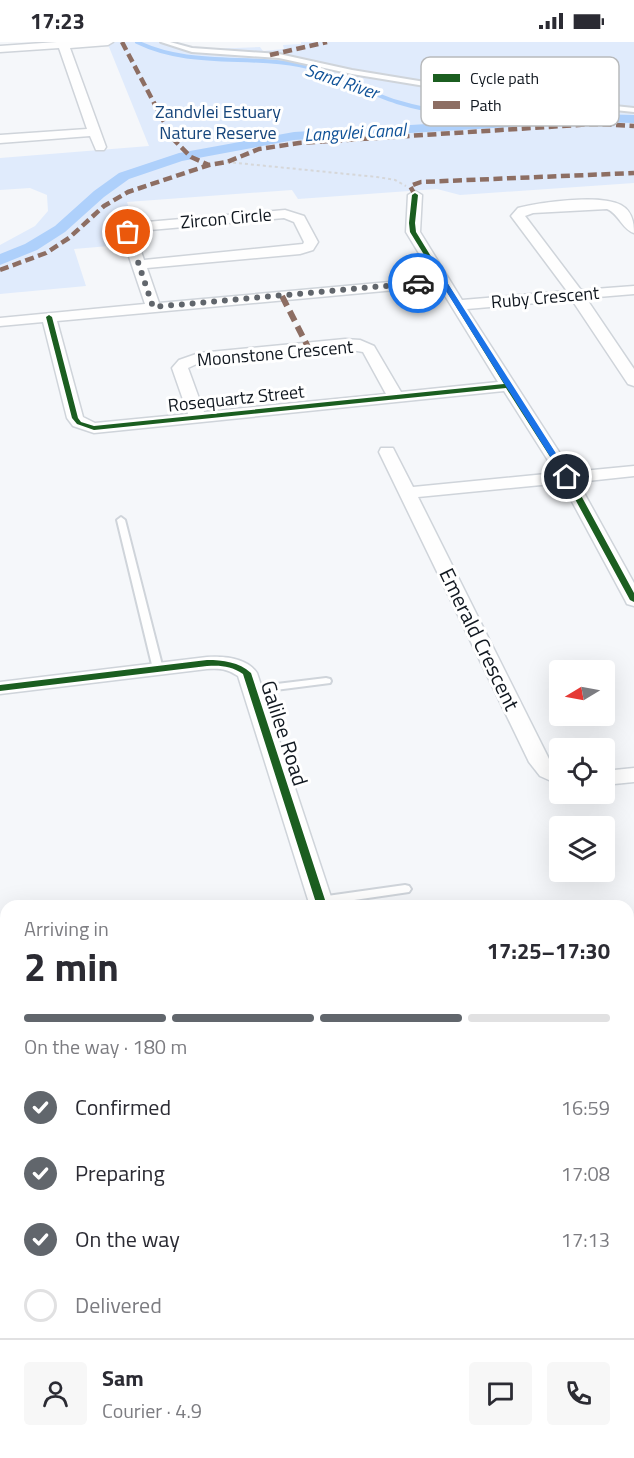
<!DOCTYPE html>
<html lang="en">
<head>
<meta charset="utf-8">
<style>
  :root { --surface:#fff; --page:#f7f7f7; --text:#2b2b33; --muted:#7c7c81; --line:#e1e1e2; --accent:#61666c }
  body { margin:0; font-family:"Titillium Web",sans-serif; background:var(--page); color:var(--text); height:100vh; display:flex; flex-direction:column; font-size:22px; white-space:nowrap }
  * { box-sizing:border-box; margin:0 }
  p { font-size:20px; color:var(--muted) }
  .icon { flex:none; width:33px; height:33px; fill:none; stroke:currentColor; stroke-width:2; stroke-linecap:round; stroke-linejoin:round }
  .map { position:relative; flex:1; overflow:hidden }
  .drawer { position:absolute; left:0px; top:858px; width:634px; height:558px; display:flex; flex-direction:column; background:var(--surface); border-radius:18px 18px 0 0; box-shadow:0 6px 24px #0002 }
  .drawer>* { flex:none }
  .needle { width:39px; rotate:260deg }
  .tools { position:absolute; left:549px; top:618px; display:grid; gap:12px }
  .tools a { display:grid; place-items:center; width:66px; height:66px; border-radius:6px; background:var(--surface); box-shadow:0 6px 24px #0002; font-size:30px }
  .pin { position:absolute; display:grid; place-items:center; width:51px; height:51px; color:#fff; margin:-26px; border:3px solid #fff; border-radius:50%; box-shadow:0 2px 6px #0007 }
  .courier { position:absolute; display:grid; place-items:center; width:60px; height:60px; margin:-30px; border:4px solid #1a73e8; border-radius:50%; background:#fff; color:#222; box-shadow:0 2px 8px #0007 }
  .headline em { font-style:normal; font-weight:700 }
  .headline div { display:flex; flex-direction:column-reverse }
  .headline { display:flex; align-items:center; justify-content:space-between; height:102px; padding:0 24px }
  h1 { font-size:39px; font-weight:700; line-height:45px }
  .bar { display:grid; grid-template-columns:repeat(4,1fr); gap:9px 6px; align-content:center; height:72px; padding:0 24px }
  .bar i { height:8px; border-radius:4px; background:var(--line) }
  .bar .selected { background:var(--accent) }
  .bar p { grid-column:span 4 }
  .line { display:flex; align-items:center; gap:15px; padding:0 24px; border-top:2px solid var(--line) }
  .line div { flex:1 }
  .round { display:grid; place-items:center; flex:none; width:63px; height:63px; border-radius:6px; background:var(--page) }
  ol { padding:0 24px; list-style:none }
  li { display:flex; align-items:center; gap:18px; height:66px }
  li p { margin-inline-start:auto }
  li .icon { padding:6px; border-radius:50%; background:var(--accent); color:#fff; stroke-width:4 }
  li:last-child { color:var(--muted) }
  li i { width:33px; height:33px; border:3px solid var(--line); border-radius:50% }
  .status { display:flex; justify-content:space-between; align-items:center; height:42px; padding:0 30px; background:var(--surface); direction:ltr }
  .status svg { height:16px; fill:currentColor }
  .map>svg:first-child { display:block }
  .green { fill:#e0ebfc }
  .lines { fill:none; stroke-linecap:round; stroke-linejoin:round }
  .stream { stroke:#aed0fb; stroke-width:4 }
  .canal { fill:#aed0fb; fill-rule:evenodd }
  .lane-casing { stroke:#cfd4da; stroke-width:4 }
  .street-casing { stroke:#cfd4da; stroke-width:3 }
  .path { stroke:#d6d7d9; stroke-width:2; stroke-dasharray:3 3; stroke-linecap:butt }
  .lane { fill:#fefefe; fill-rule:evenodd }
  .street { fill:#fefefe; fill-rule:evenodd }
  .quiet-far1 { stroke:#8d6e63; stroke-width:4.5; stroke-dasharray:9 4.5; stroke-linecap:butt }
  .quiet { stroke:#8d6e63; stroke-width:6; stroke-dasharray:11 6; stroke-linecap:butt }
  .cycleway-casing { stroke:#fff; stroke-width:4 }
  .cycleway { fill:#1b5e20; fill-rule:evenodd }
  .route { fill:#1a73e8 }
  .done { stroke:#61666c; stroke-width:6; stroke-dasharray:0 10.8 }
  .labels { text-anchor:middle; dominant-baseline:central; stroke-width:6; stroke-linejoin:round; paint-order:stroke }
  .far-water-label { font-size:18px; font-style:italic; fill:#105298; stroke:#fff }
  .far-park-label { font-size:18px; fill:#17467c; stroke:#fff }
  .far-street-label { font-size:18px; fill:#111820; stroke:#fff }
  .street-label { font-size:21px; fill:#111820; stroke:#fff }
  .key { fill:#fff; stroke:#b8babc; stroke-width:1.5 }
  .key-label { font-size:16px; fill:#111820 }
</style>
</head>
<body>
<div class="status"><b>17:23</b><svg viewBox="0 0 49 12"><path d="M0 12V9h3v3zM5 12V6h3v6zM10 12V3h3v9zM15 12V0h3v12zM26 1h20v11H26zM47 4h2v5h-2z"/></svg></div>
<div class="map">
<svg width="634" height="1416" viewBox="0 0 634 1416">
  <rect width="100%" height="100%" fill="#f5f7fa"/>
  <!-- green -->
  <path class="green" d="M 107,0 L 177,0 L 179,3 L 209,7 L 260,5 L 263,9 L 284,7 L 283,3 L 301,2 L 301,0 L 634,0 L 634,141 L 460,153 L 437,147 L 298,157 L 292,148 L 127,160 L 133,180 L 123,181 L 116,185 L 121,203 L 74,207 L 86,244 L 0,252 L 0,203 L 35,184 L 48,169 L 47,153 L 30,146 L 0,148 L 0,116 L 149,104 Z
    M 629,1261 L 634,1261 L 634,1416 L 427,1416 L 425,1410 L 628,1410 Z"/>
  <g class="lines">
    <!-- stream -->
    <path class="stream" d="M 137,0 C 188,25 245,13 299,23 C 334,30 364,50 397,60 C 446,75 497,76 547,79"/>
    <!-- canal -->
    <path class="canal" d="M 593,72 L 634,73 L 634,81 L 593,80 L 294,98 L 182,119 L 129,137 L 104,155 L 65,190 L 37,208 L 0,223 L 0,212 L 25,202 L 55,184 L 94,149 L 119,131 L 179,111 L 294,90 Z"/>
    <defs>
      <path id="lane" d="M 161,0 L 170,0 L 192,6 L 279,12 L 352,28 L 498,52 L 634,66 L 634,70 L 498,56 L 352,32 L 279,16 L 192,10 Z
        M 121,475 L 125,478 L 163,627 L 162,629 L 158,630 L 153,627 L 117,478 Z
        M 326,636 L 330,637 L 331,639 L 330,641 L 252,651 L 247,648 L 252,645 Z
        M 405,843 L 409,844 L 411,847 L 409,850 L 320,863 L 316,862 L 314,859 L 316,856 L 320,855 Z
        M 0,947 L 6,947 L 6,955 L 0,955 Z
        M 6,1407 L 6,1410 L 37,1410 L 34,1415 L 32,1416 L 0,1416 L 0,1408 Z
        M 386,1410 L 402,1410 L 404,1416 L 388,1416 Z"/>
      <path id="street" d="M 57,0 L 113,0 L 108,3 L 70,6 L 106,105 L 104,108 L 96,108 L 90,94 L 0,101 L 0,93 L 87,87 L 59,6 L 0,10 L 0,4 Z
        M 415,149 L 422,153 L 420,190 L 462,258 L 567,249 L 511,174 L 518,166 C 541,160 600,152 621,163 C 632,169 634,180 634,191 C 622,187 619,172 607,167 L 533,171 L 525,174 L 581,248 L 634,244 L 634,252 L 586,256 L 634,327 L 634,344 L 628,342 L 572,258 L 467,267 L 572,430 L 634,424 L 634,434 L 578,440 L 634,541 L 634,564 L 627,562 L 625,558 L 562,441 L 418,455 L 549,717 L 560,727 L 560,743 L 540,734 L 529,720 L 379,410 L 381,406 L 393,406 L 413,445 L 556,431 L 504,349 L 94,391 L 73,384 L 67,376 L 43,280 L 0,284 L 0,276 L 145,262 L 121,191 L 130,182 L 135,181 L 285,168 L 304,174 L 318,200 L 313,208 L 300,212 L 147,226 L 159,261 L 434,236 L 406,190 L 408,153 ZM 284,176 L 294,180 L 304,200 L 303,202 L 144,218 L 135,192 L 139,189 ZM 439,244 L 498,340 L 401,350 L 374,304 L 360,298 L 345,297 L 199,311 L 179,318 L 172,326 L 188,372 L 95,381 L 83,375 L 57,279 ZM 345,307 L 363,310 L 386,352 L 204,370 L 188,326 L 201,320 Z
        M 207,615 C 224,614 247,616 257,631 L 334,864 L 310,864 L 238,634 C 228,627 219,626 207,627 L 0,652 L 0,640 Z
        M 634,726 L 634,740 L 604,743 L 604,729 Z
        M 634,896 L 634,915 L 628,916 L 628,897 Z
        M 628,1056 L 634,1058 L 634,1090 L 628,1088 Z"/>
    </defs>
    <!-- lane casing -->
    <use href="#lane" class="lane-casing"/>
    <!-- street casing -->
    <use href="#street" class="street-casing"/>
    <!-- path -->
    <path class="path" d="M 227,120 L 377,135 L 395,138 L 406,144"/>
    <!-- lane -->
    <use href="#lane" class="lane"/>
    <!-- street -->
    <use href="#street" class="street"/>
    <!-- quiet-far1 -->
    <path class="quiet-far1" d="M 122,0 L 173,97 L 191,115 L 209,123
      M 270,13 L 327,0
      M 415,153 L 410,144 L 421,140 L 634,131
      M 0,228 L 46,211 L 69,196 L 104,164 L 128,150 L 209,123 L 227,120 L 259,107 L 299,101 L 594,82 L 634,84"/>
    <!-- quiet -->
    <path class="quiet" d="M 282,254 L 308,305"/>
    <defs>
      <path id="cycleway" d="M 415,151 L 418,153 L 415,181 L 416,190 L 497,322 L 571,435 L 634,551 L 634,560 L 630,558 L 563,435 L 506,346 L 94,388 L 77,382 L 72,376 L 46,275 L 49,273 L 52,275 L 78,376 L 81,380 L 94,384 L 504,342 L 410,190 L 409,181 L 412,153 Z
        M 207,618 C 223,618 239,620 251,631 L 327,864 L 317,864 L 243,632 C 231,624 221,623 207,624 L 0,649 L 0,643 Z"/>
    </defs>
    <!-- cycleway casing -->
    <use href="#cycleway" class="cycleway-casing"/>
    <!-- cycleway -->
    <use href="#cycleway" class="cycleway"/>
  </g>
  <!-- route -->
  <path class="route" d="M 445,237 L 571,435 L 570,436 L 563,435 L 441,241 L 418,243 L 415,241 Z"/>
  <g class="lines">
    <!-- done -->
    <path class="done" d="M 128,190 L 153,265 L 418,241"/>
  </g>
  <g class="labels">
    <!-- far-water labels -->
    <g class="far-water-label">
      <text transform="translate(342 39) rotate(19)">Sand River</text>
      <text transform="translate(355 90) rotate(-3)">Langvlei Canal</text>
    </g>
    <!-- far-park labels -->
    <g class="far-park-label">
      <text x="218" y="69">Zandvlei Estuary<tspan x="218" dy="21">Nature Reserve</tspan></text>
    </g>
    <!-- far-street labels -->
    <g class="far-street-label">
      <text transform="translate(226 176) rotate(-5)">Zircon Circle</text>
      <text transform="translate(545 255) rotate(-5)">Ruby Crescent</text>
      <text transform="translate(275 311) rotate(-5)">Moonstone Crescent</text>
      <text transform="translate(236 356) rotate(-6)">Rosequartz Street</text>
    </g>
    <!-- street labels -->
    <g class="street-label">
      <text transform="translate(480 597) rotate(64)">Emerald Crescent</text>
      <text transform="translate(285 691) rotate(72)">Galilee Road</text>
    </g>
  </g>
  <!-- legend -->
  <rect x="421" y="15" width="198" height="69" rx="9" class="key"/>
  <rect x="433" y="32" width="27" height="8" fill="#1b5e20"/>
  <rect x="433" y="59" width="27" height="8" fill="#8d6e63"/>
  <g class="key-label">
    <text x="470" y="42">Cycle path</text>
    <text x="470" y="69">Path</text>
  </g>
</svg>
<div class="tools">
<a><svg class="needle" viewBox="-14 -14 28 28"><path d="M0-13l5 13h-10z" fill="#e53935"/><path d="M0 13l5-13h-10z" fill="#7c7c81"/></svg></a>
<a><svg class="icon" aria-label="locate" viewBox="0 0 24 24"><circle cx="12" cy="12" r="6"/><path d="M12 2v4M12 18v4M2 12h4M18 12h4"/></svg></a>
<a><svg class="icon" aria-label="layers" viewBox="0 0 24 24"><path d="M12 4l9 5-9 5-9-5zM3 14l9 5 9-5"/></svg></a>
</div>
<div class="pin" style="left:128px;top:190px;background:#ea580c"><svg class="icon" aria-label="bag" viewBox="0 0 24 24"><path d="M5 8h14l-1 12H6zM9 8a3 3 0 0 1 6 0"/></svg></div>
<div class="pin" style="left:567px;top:435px;background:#1f2937"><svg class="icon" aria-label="home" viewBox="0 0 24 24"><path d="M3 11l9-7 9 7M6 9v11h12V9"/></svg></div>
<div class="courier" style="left:418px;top:241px"><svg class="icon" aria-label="car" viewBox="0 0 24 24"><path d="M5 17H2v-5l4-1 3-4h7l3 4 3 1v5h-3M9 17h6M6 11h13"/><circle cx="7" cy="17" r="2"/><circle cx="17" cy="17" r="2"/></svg></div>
<section class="drawer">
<div class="headline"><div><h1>2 min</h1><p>Arriving in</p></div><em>17:25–17:30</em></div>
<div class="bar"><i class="selected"></i><i class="selected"></i><i class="selected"></i><i></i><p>On the way · 180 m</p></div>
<ol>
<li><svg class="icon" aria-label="check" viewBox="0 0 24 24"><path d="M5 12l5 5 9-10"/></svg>Confirmed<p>16:59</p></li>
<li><svg class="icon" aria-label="check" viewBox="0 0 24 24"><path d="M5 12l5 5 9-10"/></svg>Preparing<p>17:08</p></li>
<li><svg class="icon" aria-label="check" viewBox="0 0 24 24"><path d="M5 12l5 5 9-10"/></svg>On the way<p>17:13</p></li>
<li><i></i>Delivered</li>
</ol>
<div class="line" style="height:108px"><a class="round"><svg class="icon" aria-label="person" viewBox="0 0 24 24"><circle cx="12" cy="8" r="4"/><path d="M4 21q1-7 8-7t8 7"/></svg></a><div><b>Sam</b><p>Courier · 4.9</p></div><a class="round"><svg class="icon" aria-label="chat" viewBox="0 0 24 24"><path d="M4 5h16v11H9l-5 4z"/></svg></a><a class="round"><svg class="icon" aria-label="phone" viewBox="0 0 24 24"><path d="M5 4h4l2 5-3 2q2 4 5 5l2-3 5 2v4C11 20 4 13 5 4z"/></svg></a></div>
</section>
</div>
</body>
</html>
